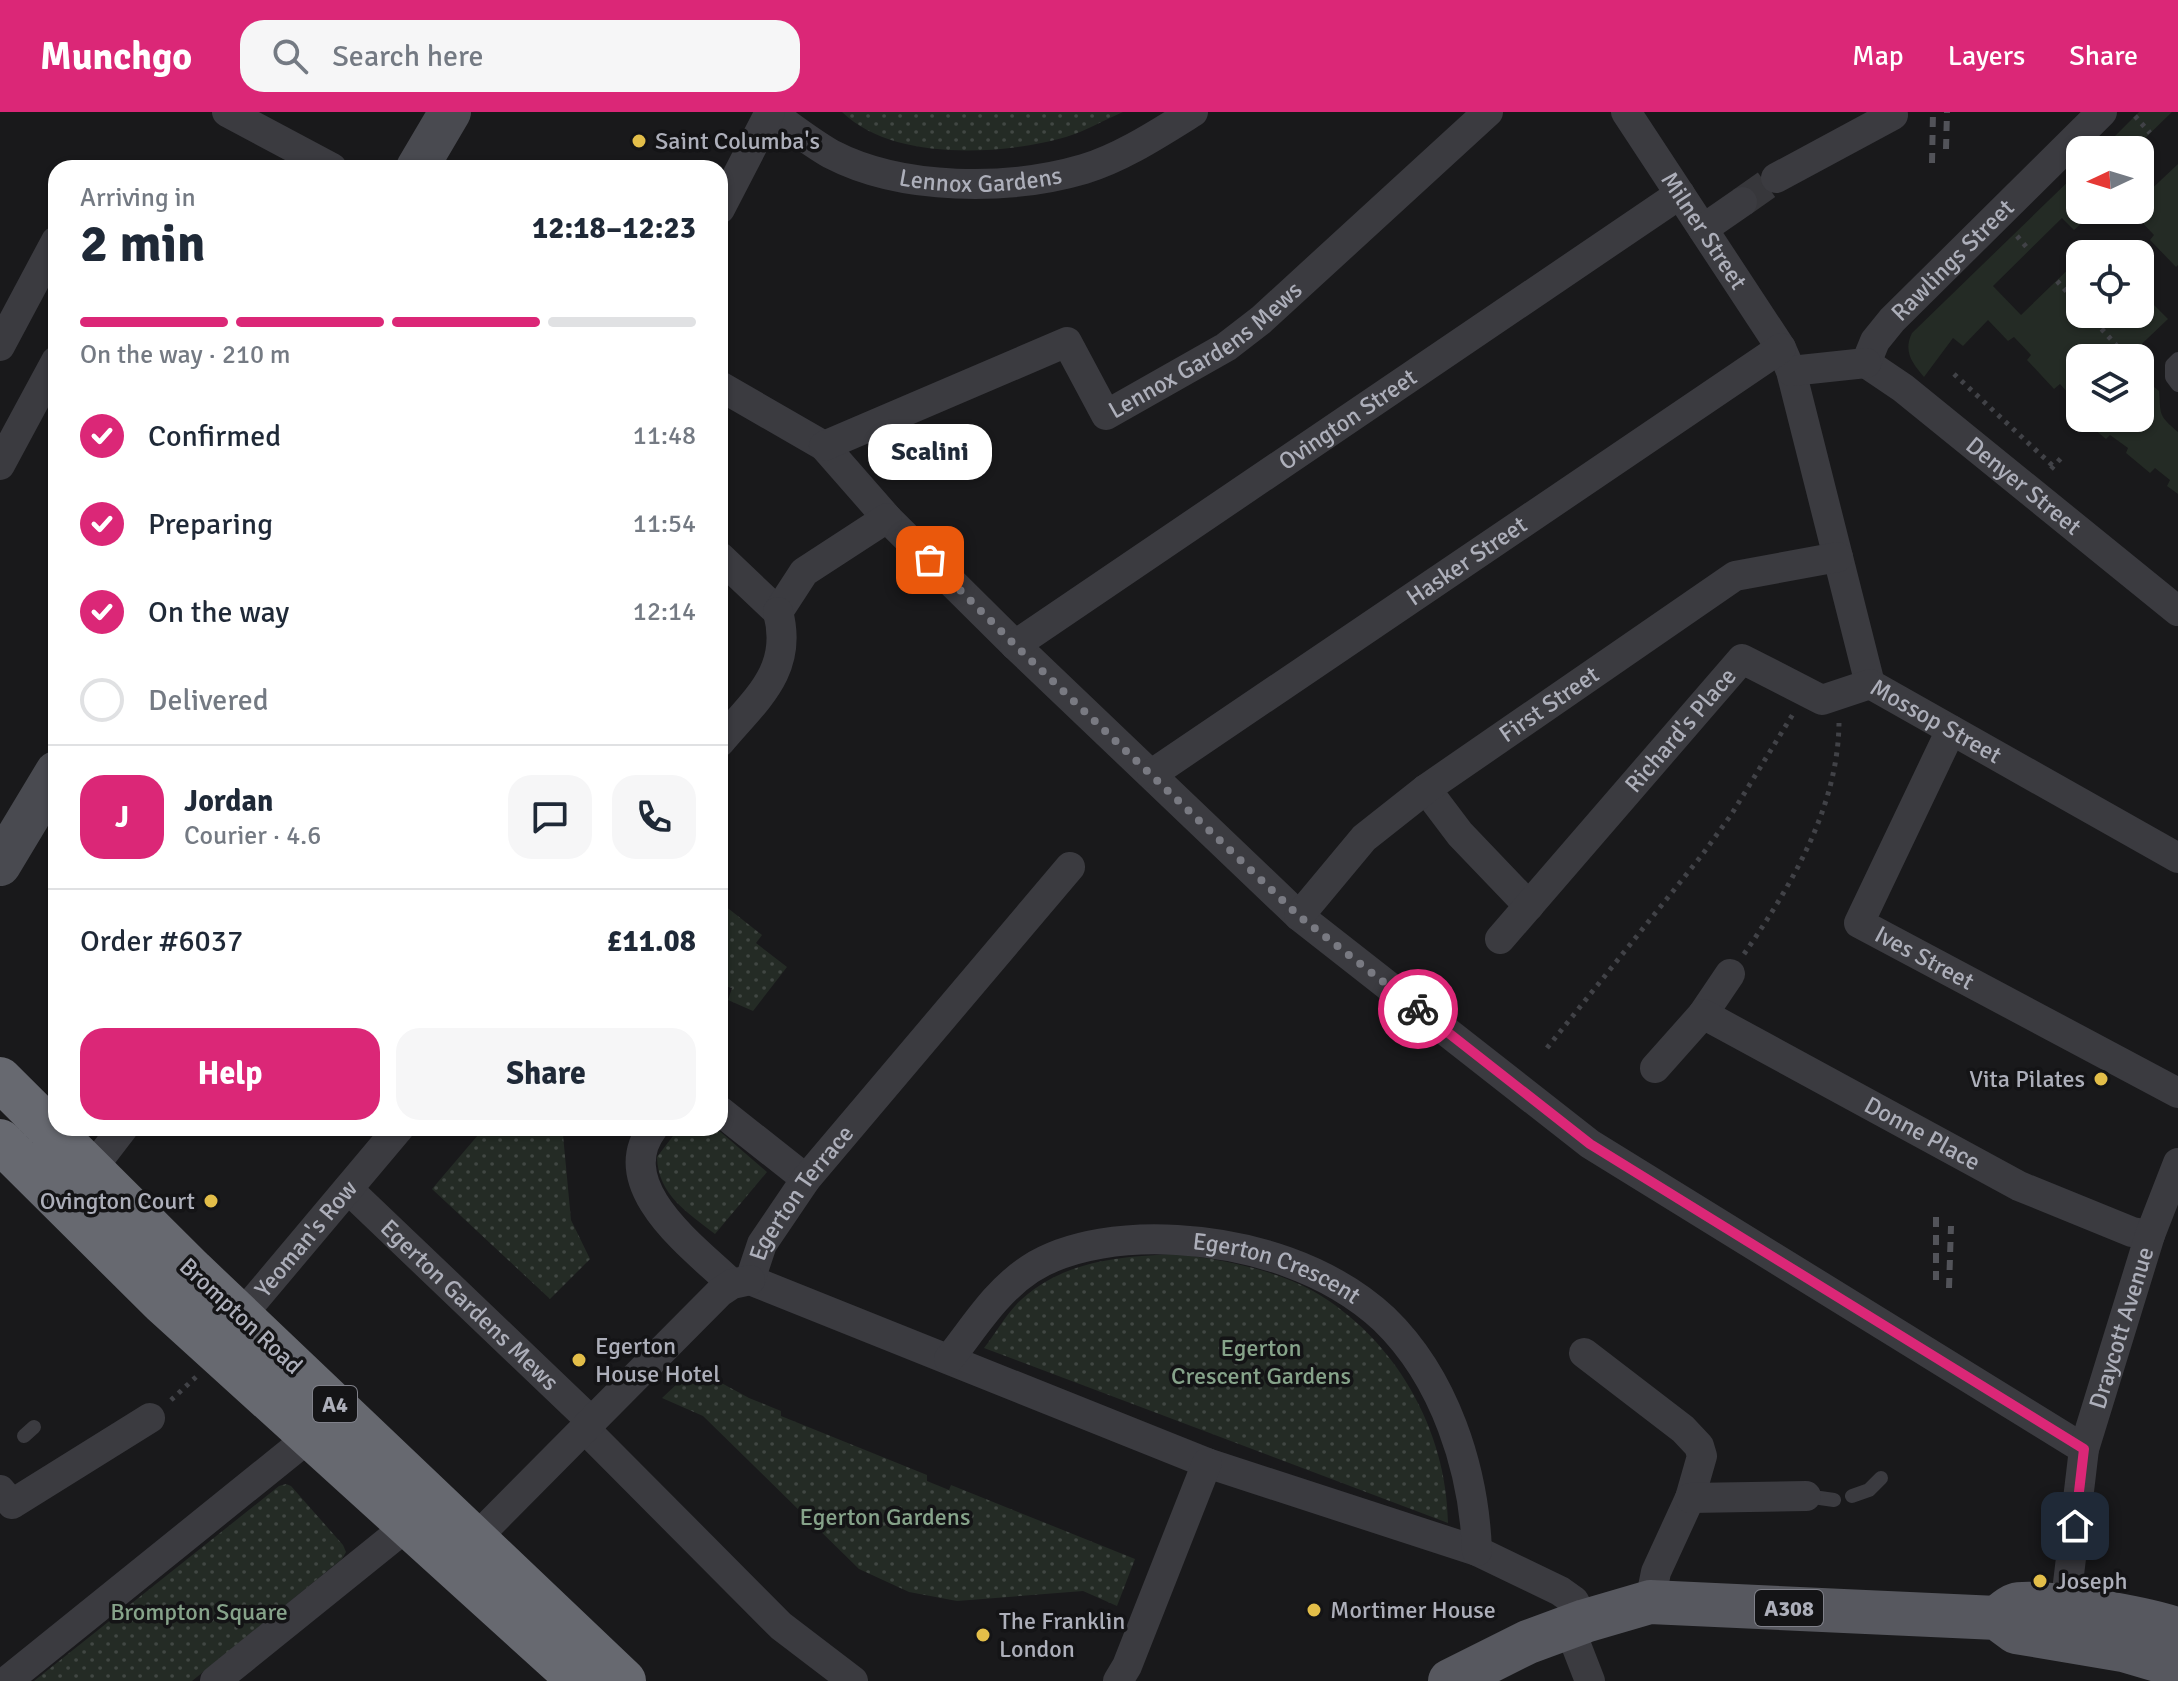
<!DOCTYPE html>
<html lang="en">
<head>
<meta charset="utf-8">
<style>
  :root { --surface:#fff; --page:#f6f6f7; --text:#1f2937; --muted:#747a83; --line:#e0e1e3; --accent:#db2777 }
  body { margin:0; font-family:Signika,sans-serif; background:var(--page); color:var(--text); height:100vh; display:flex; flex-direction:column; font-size:30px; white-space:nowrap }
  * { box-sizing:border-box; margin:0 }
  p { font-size:26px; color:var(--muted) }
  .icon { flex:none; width:44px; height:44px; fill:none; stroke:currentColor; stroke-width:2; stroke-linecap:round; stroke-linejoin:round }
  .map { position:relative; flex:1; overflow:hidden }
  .sheet { position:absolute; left:48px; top:48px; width:680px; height:976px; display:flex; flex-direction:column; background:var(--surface); border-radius:24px; box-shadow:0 2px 6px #0004 }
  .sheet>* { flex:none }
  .needle { width:52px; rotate:266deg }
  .controls { position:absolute; left:2066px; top:24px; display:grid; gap:16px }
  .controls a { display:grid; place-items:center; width:88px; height:88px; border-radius:16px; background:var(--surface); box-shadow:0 2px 6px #0004; font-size:40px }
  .pin { position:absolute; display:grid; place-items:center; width:68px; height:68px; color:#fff; margin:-34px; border-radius:16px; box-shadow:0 4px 12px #0006 }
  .courier { position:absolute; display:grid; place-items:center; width:80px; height:80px; margin:-40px; border:6px solid #db2777; border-radius:50%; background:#fff; color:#222; box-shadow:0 2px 10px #0007 }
  .bubble { position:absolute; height:56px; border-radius:24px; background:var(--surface); box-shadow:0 2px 6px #0004; font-size:26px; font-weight:800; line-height:56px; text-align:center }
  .overview em { font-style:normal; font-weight:800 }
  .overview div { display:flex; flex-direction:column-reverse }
  .overview { display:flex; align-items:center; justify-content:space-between; height:136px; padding:0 32px }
  h1 { font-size:52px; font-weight:800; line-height:60px }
  .bar { display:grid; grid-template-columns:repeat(4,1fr); gap:12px 8px; align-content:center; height:96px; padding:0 32px }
  .bar i { height:10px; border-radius:6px; background:var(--line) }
  .bar .current { background:var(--accent) }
  .bar p { grid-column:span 4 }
  .line { display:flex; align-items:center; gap:20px; padding:0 32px; border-top:2px solid var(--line) }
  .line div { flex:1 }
  .round { display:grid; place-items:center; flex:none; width:84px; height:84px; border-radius:24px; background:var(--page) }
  ol { padding:0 32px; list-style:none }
  li { display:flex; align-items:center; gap:24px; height:88px }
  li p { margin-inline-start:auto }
  li .icon { padding:8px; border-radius:50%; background:var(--accent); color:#fff; stroke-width:4 }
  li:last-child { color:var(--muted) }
  li i { width:44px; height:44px; border:4px solid var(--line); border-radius:50% }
  .button { display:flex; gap:16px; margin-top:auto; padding:16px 32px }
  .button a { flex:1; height:92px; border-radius:24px; background:var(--accent); color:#fff; font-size:32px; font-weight:800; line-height:92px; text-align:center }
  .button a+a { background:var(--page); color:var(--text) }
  header { display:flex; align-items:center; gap:48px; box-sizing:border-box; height:112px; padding:0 40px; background:var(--accent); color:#fff }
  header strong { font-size:38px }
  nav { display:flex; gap:44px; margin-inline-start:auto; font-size:28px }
  .search { width:560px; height:72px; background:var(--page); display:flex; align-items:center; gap:20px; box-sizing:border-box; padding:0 28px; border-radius:24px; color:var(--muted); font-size:30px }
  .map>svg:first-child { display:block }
  .grass { fill:#242b25 }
  .garden { fill:url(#garden-dots) }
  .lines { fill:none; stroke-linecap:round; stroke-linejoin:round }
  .street-tunnel { stroke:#37373b; stroke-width:30; stroke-dasharray:30 15; stroke-linecap:butt }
  .path { stroke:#414247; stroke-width:5; stroke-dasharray:4 6; stroke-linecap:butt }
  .lane { stroke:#3b3b40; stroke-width:14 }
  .street { stroke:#3b3b40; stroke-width:30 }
  .secondary { stroke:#494a50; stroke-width:42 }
  .primary { stroke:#57585f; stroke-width:44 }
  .highway { stroke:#676970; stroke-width:44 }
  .rail { stroke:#525359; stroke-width:6; stroke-dasharray:10 8; stroke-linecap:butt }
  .done { stroke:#797a82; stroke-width:8; stroke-dasharray:0 14.4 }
  .route { stroke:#db2777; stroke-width:10 }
  .poi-dot { fill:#e3be49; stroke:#141416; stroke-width:3 }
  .labels { text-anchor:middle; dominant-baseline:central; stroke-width:7; stroke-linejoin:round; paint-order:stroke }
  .shield { fill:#141416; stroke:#7f8089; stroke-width:2 }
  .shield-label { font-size:22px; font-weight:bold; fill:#adafba }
  .poi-label { font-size:24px; fill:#adafba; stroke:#141416; text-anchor:start }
  .street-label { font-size:24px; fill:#adafba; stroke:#141416 }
  .park-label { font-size:24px; fill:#86a38a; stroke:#141416 }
</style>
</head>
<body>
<header>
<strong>Munchgo</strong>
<div class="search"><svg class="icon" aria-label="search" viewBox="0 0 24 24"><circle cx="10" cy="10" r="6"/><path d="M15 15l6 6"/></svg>Search here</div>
<nav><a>Map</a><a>Layers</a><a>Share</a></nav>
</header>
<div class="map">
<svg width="2178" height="1569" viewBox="0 0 2178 1569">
  <defs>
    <pattern id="garden-dots" width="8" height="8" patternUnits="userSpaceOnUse" patternTransform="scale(2)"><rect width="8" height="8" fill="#242b25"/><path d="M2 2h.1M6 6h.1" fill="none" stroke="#414743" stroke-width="1.8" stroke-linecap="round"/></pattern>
  </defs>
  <rect width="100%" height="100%" fill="#19191b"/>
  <!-- grass -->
  <path class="grass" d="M 2139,0 L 2172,0 L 2133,38 L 2101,38 Z
    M 2178,52 L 2178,153 L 2176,155 L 2150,128 L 2154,123 L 2135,103 L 2129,108 L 2119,98 L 2140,98 L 2140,83 L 2143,85 Z
    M 2080,58 L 2080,98 L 2097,98 L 2074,118 L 2062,106 L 1993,174 L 2021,203 L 2080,146 L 2080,202 L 2140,202 L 2140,179 L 2168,207 L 2127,246 L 2080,246 L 2080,304 L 2072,296 L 2077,291 L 2060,272 L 2054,277 L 2027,248 L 2031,243 L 2014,225 L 2008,229 L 1988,208 L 1963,234 L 1953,226 L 1924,265 C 1912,251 1903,239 1912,221 Z
    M 2148,270 L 2159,279 C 2161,303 2158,303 2178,320 L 2178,382 L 2167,374 L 2170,368 L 2155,356 L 2150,361 L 2126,341 L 2128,336 L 2110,323 L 2106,327 L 2094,317 L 2106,306 L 2140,306 L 2140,273 Z"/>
  <!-- garden -->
  <path class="garden" d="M 842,0 L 1123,0 C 1104,8 1086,19 1066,25 C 1003,43 893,50 842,0 Z
    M 720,790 L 762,823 L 756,831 L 787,855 L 753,899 L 728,888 L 732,876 L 720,873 Z
    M 484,1016 L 567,1016 L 563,1023 L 571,1108 L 590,1147 L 550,1187 L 432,1077 Z
    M 679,1016 L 716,1016 L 767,1060 L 715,1122 C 687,1100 658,1083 657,1045 Z
    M 1178,1142 C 1223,1148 1273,1157 1313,1179 C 1395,1226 1447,1318 1448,1411 L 984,1236 C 996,1221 1007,1200 1022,1187 C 1065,1148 1123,1144 1178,1142 Z
    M 694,1256 L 749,1286 L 781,1299 L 781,1304 L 927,1363 L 927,1369 L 949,1378 L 951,1373 L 1135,1447 L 1117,1494 L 1083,1479 L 957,1489 L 909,1480 L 859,1457 L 703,1304 L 662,1286 Z
    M 286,1372 L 291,1374 L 343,1433 L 346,1440 L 342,1447 L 192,1569 L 34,1569 L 279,1374 Z"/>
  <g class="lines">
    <!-- street-tunnel -->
    <path class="street-tunnel" d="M 1742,90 L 1776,66"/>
    <!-- path -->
    <path class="path" d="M 2135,4 L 2150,21
      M 2017,124 L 2029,138
      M 2057,169 L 2080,194
      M 2072,184 L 2080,177
      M 2088,202 L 2128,246
      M 1954,262 L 2053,354
      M 2140,266 L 2153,259
      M 2092,314 L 2100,306
      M 2051,357 L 2064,343
      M 1744,842 C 1791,774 1838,696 1839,611
      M 1547,936 L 1702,743 L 1731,703 L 1793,602
      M 171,1288 L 196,1265"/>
    <!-- lane -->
    <path class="lane" d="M 2178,247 L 2172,253 L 2172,265 L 2178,273
      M 24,1324 L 34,1315
      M 1806,1384 L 1834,1388
      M 1852,1384 L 1869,1378 L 1881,1366"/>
    <!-- street -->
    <g class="street">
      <path d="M 227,0 L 332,56"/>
      <path id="s1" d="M 770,0 C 790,14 810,30 831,42 C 902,79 1009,79 1084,57 C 1123,45 1159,21 1193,0"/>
      <path id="s2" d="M 1626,0 L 1781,236 L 1791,259 L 1870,572 L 2178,746"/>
      <path d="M 1776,66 L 1893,3"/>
      <path d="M 720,97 L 770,0"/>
      <path d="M 1703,117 L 1742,90"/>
      <path d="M 0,234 L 56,129"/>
      <path id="s3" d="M 1866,251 L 1903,276 L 2178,499"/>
      <path id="s4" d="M 1866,251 L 1875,229 L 1892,208 L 2102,0"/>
      <path d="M 1791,259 L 1866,251"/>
      <path d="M 720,274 L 824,334 L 887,406 L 1015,533 L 1299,804 L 1590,1032 L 2084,1337"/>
      <path id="s5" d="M 824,334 L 1067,230 L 1106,303 L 1226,235 L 1261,208 L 1488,0"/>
      <path d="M 0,353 L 56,249"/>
      <path d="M 720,445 L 778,500"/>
      <path d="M 778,500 L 804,460 L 887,406"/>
      <path id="s6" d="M 1015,533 L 1680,82"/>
      <path id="s7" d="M 1951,618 L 1859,811 L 2178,981"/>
      <path d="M 720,630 C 755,588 794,559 778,500"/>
      <path id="s8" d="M 1152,662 L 1781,236"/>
      <path d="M 1426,677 L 1460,722 L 1529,794"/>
      <path id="s9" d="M 1299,804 L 1364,726 L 1426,677 L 1735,464 L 1838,445"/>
      <path id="s10" d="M 1500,827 L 1742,547 L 1822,588 L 1870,572"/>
      <path d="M 1703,902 L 1730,862"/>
      <path id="s11" d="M 1655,956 L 1703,902 L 2019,1074 L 2132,1120 L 2150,1123"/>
      <path d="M 720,999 L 806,1067"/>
      <path d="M 653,1016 C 609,1075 695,1136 732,1172"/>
      <path d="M 90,1059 L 123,1016"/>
      <path id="s12" d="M 348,1077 L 592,1310"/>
      <path d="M 750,1168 L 1207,1351 L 1477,1439 L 1560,1479 L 1574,1489 L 1585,1509"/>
      <path id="s13" d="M 750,1168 L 762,1132 L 806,1067 L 1070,755"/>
      <path id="s14" d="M 230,1217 L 399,1016"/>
      <path d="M 1584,1241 L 1683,1317 L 1699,1334 L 1702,1344 L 1690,1386 L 1656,1460 L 1650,1490"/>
      <path id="s15" d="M 949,1247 C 974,1216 995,1180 1030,1157 C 1070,1131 1130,1125 1177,1128 C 1250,1132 1329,1156 1384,1207 C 1445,1266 1474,1357 1477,1439"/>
      <path d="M 585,1317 L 781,1514 L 853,1569"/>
      <path d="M 0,1378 L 12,1392 L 150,1306"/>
      <path d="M 1690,1386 L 1806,1384"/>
      <path d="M 463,1439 L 720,1180 L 732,1172 L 750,1168"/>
      <path id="s16" d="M 2063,1513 L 2084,1337 L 2150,1123 L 2178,1051"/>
      <path d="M 1569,1515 L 1590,1569"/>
      <path d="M 7,1569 L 323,1314"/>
      <path d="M 215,1569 L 407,1414"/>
      <path d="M 1118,1569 L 1127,1554 L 1207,1351"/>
    </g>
    <!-- secondary -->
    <path class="secondary" d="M 417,56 L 450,0
      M 0,753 L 56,660"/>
    <!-- primary -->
    <path class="primary" d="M 1999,1504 C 2003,1501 2009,1495 2015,1493 C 2035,1486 2156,1508 2178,1518
      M 1450,1569 L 1528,1530 L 1585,1509 L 1650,1490 L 1997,1506 L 2016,1520 L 2123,1538 L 2178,1554"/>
    <!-- highway -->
    <path class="highway" d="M 0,967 L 193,1159 L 624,1569
      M 0,1029 L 162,1190 L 580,1569"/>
    <!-- rail -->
    <path class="rail" d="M 1946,37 L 1947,0
      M 1932,51 L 1933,0
      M 1936,1105 L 1936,1168
      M 1949,1176 L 1951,1114"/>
  </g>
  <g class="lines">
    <!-- done -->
    <path class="done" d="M 930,448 L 1015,533 L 1299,804 L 1418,897"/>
    <!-- route -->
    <path class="route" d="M 1418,897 L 1590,1032 L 2084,1337 L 2075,1414"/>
  </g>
  <!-- markers -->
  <g class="poi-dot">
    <circle cx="639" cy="29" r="8"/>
    <circle cx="2101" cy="967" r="8"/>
    <circle cx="211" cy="1089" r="8"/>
    <circle cx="579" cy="1248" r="8"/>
    <circle cx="2040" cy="1469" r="8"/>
    <circle cx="1314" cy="1498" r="8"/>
    <circle cx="983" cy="1523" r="8"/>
  </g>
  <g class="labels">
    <!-- shield labels -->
    <g class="shield">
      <rect x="313" y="1274" width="44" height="36" rx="6"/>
      <rect x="1755" y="1478" width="68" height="36" rx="6"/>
    </g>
    <g class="shield-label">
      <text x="335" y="1292">A4</text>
      <text x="1789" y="1496">A308</text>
    </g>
    <!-- poi labels -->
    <g class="poi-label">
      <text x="655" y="29">Saint Columba's</text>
      <text x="2085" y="967" text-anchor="end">Vita Pilates</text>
      <text x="195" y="1089" text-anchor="end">Ovington Court</text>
      <text x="595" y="1234">Egerton<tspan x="595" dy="28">House Hotel</tspan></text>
      <text x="2056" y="1469">Joseph</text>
      <text x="1330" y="1498">Mortimer House</text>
      <text x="999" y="1509">The Franklin<tspan x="999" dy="28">London</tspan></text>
    </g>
    <!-- street labels -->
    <g class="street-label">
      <text stroke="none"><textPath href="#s1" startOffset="228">Lennox Gardens</textPath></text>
      <text stroke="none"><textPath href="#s2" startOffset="142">Milner Street</textPath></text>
      <text stroke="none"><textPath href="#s4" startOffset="136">Rawlings Street</textPath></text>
      <text stroke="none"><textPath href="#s5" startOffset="466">Lennox Gardens Mews</textPath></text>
      <text stroke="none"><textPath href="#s6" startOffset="402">Ovington Street</textPath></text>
      <text stroke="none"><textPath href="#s3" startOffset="200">Denyer Street</textPath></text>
      <text stroke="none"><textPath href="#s8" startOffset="380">Hasker Street</textPath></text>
      <text stroke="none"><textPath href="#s9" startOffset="330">First Street</textPath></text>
      <text stroke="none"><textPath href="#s2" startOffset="706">Mossop Street</textPath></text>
      <text stroke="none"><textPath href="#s10" startOffset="276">Richard's Place</textPath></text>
      <text stroke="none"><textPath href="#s7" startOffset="288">Ives Street</textPath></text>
      <text stroke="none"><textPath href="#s11" startOffset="322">Donne Place</textPath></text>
      <text stroke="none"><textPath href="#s13" startOffset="102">Egerton Terrace</textPath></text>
      <text stroke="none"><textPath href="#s14" startOffset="118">Yeoman's Row</textPath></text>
      <text stroke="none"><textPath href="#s15" startOffset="378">Egerton Crescent</textPath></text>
      <text stroke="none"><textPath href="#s12" startOffset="168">Egerton Gardens Mews</textPath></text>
      <text transform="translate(241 1204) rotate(43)">Brompton Road</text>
      <text stroke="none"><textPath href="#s16" startOffset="304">Draycott Avenue</textPath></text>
    </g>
    <!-- park labels -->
    <g class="park-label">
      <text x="1261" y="1236">Egerton<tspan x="1261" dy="28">Crescent Gardens</tspan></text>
      <text x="885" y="1405">Egerton Gardens</text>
      <text x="199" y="1500">Brompton Square</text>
    </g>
  </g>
</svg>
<div class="controls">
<a><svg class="needle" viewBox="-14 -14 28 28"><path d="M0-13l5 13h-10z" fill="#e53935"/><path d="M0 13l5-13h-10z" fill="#747a83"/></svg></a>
<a><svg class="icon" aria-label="locate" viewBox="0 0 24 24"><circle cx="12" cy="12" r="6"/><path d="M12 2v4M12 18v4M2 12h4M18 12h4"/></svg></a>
<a><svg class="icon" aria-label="layers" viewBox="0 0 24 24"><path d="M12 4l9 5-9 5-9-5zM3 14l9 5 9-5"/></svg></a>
</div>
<div class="pin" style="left:930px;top:448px;background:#ea580c"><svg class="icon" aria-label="bag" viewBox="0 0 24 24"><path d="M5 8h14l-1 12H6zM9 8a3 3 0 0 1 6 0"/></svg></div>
<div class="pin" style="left:2075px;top:1414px;background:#1f2937"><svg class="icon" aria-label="home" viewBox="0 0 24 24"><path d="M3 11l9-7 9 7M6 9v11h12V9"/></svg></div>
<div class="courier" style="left:1418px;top:897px"><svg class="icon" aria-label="bike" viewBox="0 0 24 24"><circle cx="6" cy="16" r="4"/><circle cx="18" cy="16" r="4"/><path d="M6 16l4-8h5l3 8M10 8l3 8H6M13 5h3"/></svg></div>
<div class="bubble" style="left:868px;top:312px;width:124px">Scalini</div>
<section class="sheet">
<div class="overview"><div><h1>2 min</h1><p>Arriving in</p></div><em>12:18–12:23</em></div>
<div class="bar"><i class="current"></i><i class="current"></i><i class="current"></i><i></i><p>On the way · 210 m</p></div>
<ol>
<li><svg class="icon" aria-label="check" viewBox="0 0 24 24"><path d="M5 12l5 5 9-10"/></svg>Confirmed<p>11:48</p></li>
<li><svg class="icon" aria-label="check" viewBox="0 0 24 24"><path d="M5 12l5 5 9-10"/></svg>Preparing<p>11:54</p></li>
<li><svg class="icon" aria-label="check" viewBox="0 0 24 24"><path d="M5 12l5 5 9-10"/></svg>On the way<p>12:14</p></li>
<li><i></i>Delivered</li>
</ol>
<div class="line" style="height:144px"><b class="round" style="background:var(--accent);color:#fff">J</b><div><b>Jordan</b><p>Courier · 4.6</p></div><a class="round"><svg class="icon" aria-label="chat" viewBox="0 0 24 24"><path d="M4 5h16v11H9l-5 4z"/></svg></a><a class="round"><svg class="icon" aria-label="phone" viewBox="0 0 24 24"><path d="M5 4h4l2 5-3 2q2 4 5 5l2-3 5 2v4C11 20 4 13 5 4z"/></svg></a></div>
<div class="line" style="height:104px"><div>Order #6037</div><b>£11.08</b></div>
<div class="button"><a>Help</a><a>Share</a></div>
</section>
</div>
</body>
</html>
